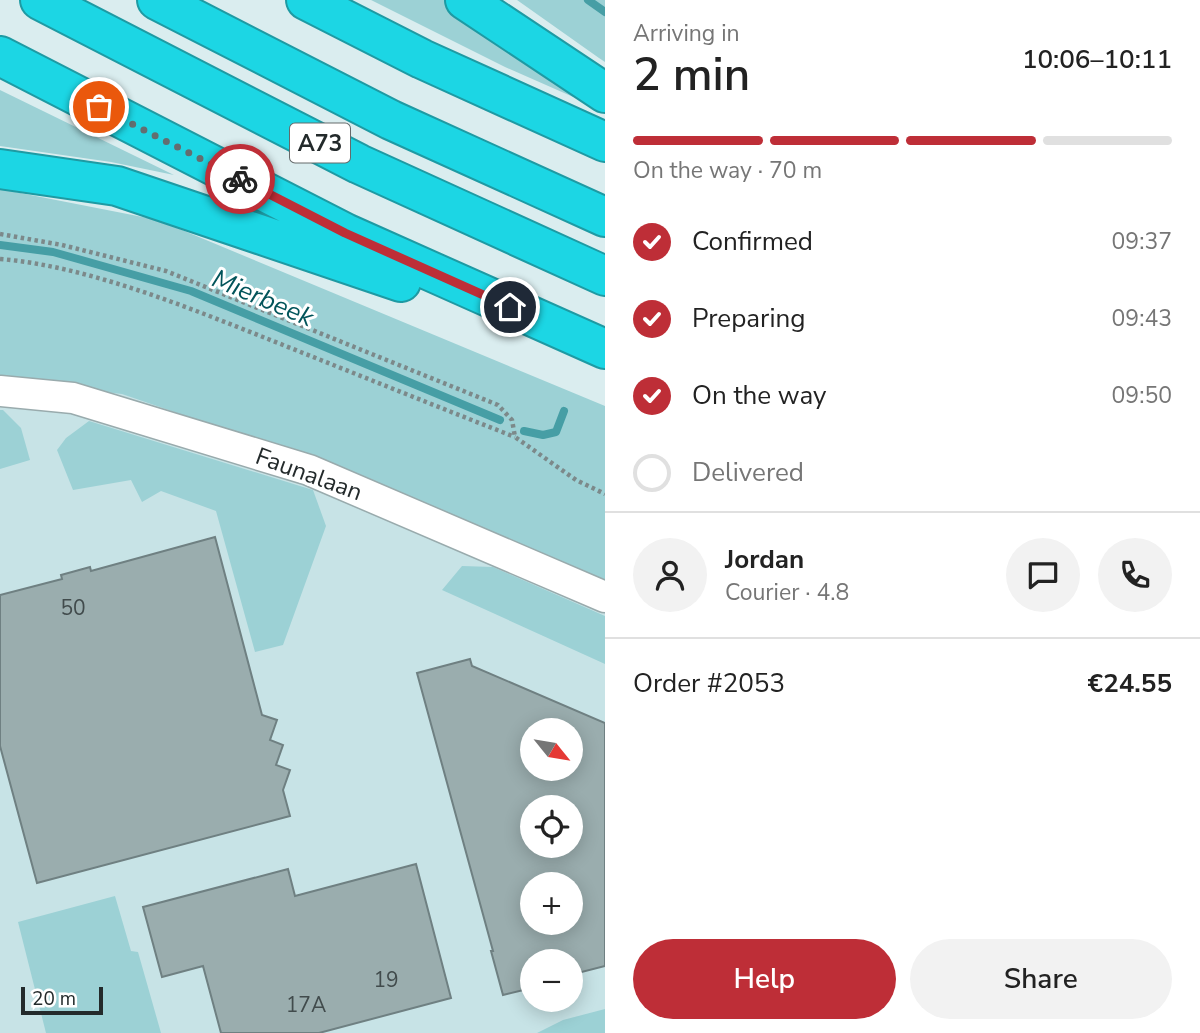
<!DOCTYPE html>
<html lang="en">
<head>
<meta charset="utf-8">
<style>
  :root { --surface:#fff; --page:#f2f2f2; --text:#222; --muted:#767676; --line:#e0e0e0; --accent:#be2e37 }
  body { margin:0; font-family:"Nunito Sans",sans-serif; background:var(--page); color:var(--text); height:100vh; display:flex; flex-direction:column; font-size:26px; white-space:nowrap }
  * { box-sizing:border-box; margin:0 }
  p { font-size:23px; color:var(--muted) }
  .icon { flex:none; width:38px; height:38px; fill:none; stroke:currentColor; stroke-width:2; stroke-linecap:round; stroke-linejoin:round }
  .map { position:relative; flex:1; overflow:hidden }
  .details { display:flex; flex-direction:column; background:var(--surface); width:595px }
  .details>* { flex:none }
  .needle { width:46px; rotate:120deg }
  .controls { position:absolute; left:520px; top:718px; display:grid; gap:14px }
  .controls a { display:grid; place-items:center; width:63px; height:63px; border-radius:50%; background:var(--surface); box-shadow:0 4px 18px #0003; font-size:35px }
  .scale { position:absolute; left:21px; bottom:18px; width:82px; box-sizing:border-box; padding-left:7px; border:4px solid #232a2b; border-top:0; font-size:19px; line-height:24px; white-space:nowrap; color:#232a2b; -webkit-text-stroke:5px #fff; paint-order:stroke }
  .pin { position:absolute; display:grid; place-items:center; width:60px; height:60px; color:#fff; margin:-30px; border:4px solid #fff; border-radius:50%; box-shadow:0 2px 7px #0007 }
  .courier { position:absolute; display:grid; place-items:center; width:70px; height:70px; margin:-35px; border:5px solid #be2e37; border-radius:50%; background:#fff; color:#222; box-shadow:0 2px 9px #0007 }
  .overview em { font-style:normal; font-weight:600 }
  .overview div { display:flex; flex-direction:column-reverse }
  .overview { display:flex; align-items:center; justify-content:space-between; height:119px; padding:0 28px }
  h1 { font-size:46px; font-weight:600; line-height:52px }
  .bar { display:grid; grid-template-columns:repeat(4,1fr); gap:10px 7px; align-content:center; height:84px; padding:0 28px }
  .bar i { height:9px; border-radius:5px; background:var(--line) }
  .bar .active { background:var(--accent) }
  .bar p { grid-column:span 4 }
  .line { display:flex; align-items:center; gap:18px; padding:0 28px; border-top:2px solid var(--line) }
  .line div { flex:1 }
  .round { display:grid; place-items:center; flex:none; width:74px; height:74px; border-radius:37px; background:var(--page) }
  ol { padding:0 28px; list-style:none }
  li { display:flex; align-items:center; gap:21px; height:77px }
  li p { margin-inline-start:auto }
  li .icon { padding:7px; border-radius:50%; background:var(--accent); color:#fff; stroke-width:4 }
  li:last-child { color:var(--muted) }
  li i { width:38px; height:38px; border:4px solid var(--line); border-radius:50% }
  .action { display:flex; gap:14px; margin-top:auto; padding:14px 28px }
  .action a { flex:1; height:80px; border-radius:42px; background:var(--accent); color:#fff; font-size:28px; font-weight:600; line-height:80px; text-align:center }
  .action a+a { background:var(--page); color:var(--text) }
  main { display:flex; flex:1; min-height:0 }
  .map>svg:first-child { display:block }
  .built { fill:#c7e3e6; fill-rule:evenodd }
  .green { fill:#9cd1d5 }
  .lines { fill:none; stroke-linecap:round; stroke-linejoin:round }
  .stream { stroke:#469ea5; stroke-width:8 }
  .building { fill:#9aadae; stroke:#6f8082; stroke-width:2; fill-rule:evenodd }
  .minor-casing { stroke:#99abad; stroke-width:33 }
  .motorway-casing { stroke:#1e9aa3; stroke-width:42 }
  .path { stroke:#7c898a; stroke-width:4.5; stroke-dasharray:3.5 3.5; stroke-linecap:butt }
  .minor { stroke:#fff; stroke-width:30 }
  .motorway { stroke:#1cd6e4; stroke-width:38 }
  .done { stroke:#636e70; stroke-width:7; stroke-dasharray:0 12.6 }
  .route { stroke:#be2e37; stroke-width:9 }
  .labels { text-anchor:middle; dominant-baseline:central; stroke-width:6; stroke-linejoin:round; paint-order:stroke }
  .number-label { font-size:21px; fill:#414b4c }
  .shield { fill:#fff; stroke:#656a6b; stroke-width:2 }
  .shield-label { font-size:23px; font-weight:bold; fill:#232a2b }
  .street-label { font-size:24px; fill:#232a2b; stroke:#fff }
  .water-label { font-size:26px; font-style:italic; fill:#02545a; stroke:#fff }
</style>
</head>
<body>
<main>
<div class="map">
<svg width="605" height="1033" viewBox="0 0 605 1033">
  <rect width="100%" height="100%" fill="#daedef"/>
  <!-- built -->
  <path class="built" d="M 0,295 L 605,461 L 605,1033 L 0,1033 ZM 532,730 L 570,730 L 570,768 L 532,768 ZM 532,807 L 570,807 L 570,845 L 532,845 ZM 532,884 L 570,884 L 570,922 L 532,922 ZM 532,961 L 570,961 L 570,999 L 532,999 Z"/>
  <!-- green -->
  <path class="green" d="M 371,0 L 450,0 L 605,111 L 505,67 Z
    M 517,0 L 605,0 L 605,62 L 599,58 Z
    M 0,90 L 174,175 L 111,162 L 0,146 Z
    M 0,189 L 158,220 L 605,406 L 605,584 L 268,444 L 122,394 L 0,380 Z
    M 0,410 L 3,410 L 21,428 L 30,460 L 0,469 Z
    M 89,421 L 313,490 L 326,526 L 283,645 L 255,652 L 216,511 L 161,491 L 142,502 L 131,480 L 73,490 L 57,450 L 66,438 Z
    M 462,566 L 493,567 L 605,616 L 605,664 L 442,590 Z
    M 115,896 L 131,951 L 138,952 L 161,1033 L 46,1033 L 18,922 Z
    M 605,1009 L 605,1033 L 537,1033 L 563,1020 Z"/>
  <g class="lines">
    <!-- stream -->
    <path class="stream" d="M 588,0 L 605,12
      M 0,245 L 53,252 L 191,291 L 500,420
      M 524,431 L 543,435 L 556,432 L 564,411"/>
  </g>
  <!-- building -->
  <path class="building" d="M 215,537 L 262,715 L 277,720 L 270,740 L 283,745 L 276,765 L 290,770 L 283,790 L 290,816 L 37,883 L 0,746 L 0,595 L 62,579 L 61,575 L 90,567 L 91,571 Z
    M 470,659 L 472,666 L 605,723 L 605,966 L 570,975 L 570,961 L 532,961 L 532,988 L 503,995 L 491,951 L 493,951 L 417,673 ZM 532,730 L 570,730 L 570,768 L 532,768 ZM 532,807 L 570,807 L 570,845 L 532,845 ZM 532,884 L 570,884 L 570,922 L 532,922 Z
    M 416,864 L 451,998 L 319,1033 L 221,1033 L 203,966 L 162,977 L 143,907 L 288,869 L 295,896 Z"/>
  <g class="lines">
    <defs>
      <path id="minor" d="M 0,391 L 73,398 L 309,470 L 605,597"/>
      <path id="motorway" d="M 40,0 L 359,164 L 605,276
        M 157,0 L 391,120 L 605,217
        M 306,0 L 422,59 L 605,142
        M 465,0 L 605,93
        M 0,56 L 345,233 L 605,349
        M 0,169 L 117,186 L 401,282"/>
    </defs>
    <!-- minor casing -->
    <use href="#minor" class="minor-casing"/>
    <!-- motorway casing -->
    <use href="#motorway" class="motorway-casing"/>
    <!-- path -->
    <path class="path" d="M 0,234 L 62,245 L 166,271 L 498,405 L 512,420 L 515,437 L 576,480 L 605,494
      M 0,259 C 87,266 187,307 268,339 C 351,372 433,405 515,437"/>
    <!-- minor -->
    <use href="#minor" class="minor"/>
    <!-- motorway -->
    <use href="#motorway" class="motorway"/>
  </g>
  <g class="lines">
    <!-- done -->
    <path class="done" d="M 99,107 L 240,179"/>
    <!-- route -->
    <path class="route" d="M 240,179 L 345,233 L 510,307"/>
  </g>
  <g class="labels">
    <!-- number labels -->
    <g class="number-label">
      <text x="73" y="608">50</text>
      <text x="386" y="980">19</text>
      <text x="306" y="1005">17A</text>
    </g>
    <!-- shield labels -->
    <rect class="shield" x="290" y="123.5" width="60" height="39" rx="5"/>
    <g class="shield-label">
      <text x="320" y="143">A73</text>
    </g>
    <!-- street labels -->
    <g class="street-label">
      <text transform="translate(309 474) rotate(20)">Faunalaan</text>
    </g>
    <!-- water labels -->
    <g class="water-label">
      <text transform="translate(263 298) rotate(23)">Mierbeek</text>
    </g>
  </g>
</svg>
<div class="controls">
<a><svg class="needle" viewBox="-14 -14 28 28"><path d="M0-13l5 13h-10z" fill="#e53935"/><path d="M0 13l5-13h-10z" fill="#767676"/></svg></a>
<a><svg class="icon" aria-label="locate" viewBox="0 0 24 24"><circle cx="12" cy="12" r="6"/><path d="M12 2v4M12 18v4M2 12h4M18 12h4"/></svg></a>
<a>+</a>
<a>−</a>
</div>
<div class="scale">20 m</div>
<div class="pin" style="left:99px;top:107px;background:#ea580c"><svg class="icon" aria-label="bag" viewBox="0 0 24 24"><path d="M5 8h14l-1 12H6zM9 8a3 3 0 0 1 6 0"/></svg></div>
<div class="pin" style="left:510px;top:307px;background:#1f2937"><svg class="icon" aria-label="home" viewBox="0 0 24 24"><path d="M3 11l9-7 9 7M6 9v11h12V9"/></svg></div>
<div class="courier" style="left:240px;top:179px"><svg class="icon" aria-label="bike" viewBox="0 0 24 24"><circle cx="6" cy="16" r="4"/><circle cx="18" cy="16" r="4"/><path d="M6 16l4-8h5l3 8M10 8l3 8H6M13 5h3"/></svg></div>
</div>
<section class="details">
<div class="overview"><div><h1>2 min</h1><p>Arriving in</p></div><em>10:06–10:11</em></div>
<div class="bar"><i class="active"></i><i class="active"></i><i class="active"></i><i></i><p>On the way · 70 m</p></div>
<ol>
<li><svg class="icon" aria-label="check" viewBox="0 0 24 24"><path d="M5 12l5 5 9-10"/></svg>Confirmed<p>09:37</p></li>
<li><svg class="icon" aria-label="check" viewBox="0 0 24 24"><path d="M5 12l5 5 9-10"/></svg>Preparing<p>09:43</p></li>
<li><svg class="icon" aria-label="check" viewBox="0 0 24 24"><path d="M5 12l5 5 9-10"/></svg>On the way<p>09:50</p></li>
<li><i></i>Delivered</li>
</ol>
<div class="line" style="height:126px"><a class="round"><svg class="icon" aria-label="person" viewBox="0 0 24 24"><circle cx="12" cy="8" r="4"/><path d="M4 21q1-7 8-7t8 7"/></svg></a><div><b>Jordan</b><p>Courier · 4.8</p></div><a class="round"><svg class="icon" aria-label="chat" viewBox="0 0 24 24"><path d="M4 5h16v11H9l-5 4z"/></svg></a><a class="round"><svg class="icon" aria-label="phone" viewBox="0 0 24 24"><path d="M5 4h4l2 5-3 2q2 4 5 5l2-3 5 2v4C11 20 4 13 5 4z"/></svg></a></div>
<div class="line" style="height:91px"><div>Order #2053</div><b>€24.55</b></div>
<div class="action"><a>Help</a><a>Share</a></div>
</section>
</main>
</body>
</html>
